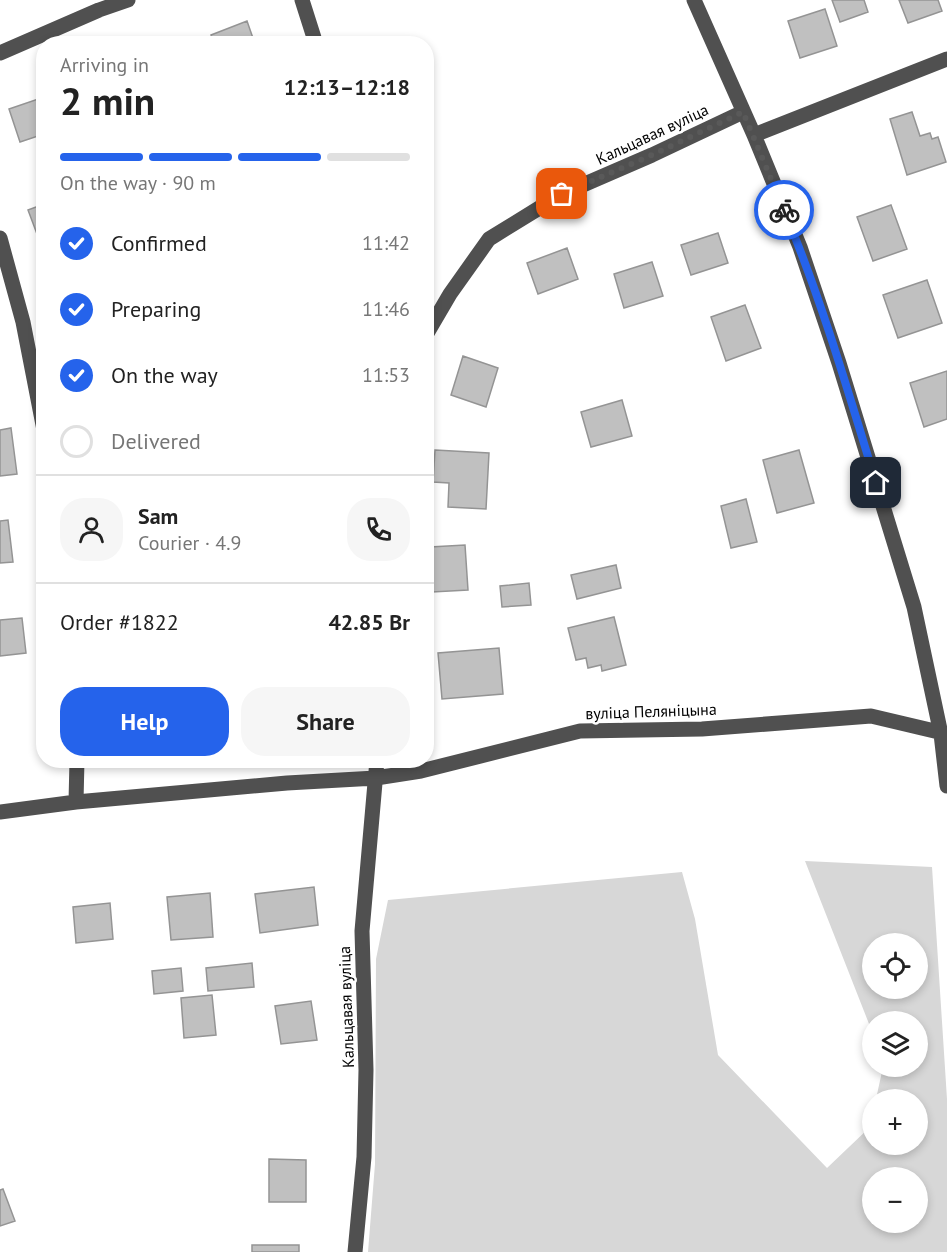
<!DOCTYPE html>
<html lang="en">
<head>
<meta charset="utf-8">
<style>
  :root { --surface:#fff; --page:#f6f6f6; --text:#222; --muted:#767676; --line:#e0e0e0; --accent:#2563eb }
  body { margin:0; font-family:"PT Sans",sans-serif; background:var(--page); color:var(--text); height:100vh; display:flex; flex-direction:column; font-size:22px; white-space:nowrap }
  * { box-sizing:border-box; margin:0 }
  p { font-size:20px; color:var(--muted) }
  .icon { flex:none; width:33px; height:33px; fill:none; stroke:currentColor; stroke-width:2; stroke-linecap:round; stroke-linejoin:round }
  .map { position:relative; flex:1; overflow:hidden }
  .sheet { position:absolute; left:36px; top:36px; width:398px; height:732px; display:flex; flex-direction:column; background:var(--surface); border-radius:24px; box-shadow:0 3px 9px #0003 }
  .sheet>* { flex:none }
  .fabs { position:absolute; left:862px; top:933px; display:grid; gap:12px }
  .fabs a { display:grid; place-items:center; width:66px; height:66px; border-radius:50%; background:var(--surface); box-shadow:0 3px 9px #0003; font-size:30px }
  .pin { position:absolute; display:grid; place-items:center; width:51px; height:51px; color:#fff; margin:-26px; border-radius:12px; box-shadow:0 3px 9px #0006 }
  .courier { position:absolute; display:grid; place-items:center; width:60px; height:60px; margin:-30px; border:4px solid #2563eb; border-radius:50%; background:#fff; color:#222; box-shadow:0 2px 8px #0007 }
  .summary em { font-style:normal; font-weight:600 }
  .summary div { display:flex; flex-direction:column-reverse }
  .summary { display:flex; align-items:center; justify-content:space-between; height:102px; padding:0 24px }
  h1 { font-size:39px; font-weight:600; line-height:45px }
  .bar { display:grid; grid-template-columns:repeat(4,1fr); gap:9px 6px; align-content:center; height:72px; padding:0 24px }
  .bar i { height:8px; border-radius:4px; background:var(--line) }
  .bar .active { background:var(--accent) }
  .bar p { grid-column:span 4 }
  .line { display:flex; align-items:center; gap:15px; padding:0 24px; border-top:2px solid var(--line) }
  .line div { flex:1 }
  .round { display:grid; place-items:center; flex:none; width:63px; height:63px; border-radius:24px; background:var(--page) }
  ol { padding:0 24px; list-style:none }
  li { display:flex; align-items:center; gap:18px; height:66px }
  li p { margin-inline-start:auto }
  li .icon { padding:6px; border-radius:50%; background:var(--accent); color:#fff; stroke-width:4 }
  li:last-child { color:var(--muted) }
  li i { width:33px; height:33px; border:3px solid var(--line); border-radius:50% }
  .button { display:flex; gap:12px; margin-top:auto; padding:12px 24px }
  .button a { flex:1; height:69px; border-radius:24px; background:var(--accent); color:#fff; font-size:24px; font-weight:600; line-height:69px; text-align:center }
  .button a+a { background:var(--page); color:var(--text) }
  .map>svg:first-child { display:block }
  .green { fill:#d7d7d7; fill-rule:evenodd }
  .building { fill:#c0c0c0; stroke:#949494; stroke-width:1.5 }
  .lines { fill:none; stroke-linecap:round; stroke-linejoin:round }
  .minor { stroke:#505050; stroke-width:15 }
  .done { stroke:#595959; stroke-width:6; stroke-dasharray:0 10.8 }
  .route { stroke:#2563eb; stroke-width:8 }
  .labels { text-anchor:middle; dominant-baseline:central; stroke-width:5; stroke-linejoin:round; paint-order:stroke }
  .street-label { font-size:16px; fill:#000; stroke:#fff }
</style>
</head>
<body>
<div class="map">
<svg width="947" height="1252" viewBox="0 0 947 1252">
  <rect width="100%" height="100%" fill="#fff"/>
  <!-- green -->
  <path class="green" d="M 805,861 L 932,867 L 947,1099 L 947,1252 L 368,1252 L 375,1164 L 376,959 L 388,900 L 682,872 L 695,919 L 718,1055 L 827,1168 L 870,1127 L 873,1114 L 873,1144 L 918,1144 L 918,1100 L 876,1099 L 883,1067 L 918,1066 L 918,1022 L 873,1022 L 873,1034 ZM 873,944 L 918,944 L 918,988 L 873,988 ZM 873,1178 L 918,1178 L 918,1222 L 873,1222 Z"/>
  <!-- building -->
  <path class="building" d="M 832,0 L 864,0 L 868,12 L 840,22 Z
    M 899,0 L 938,0 L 942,11 L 908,23 Z
    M 825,9 L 837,46 L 800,58 L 788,21 Z
    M 247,21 L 255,44 L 214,44 L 211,35 Z
    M 44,97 L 44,134 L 20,142 L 9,109 Z
    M 912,112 L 920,136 L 930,133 L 932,139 L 938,137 L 946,162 L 907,175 L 890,119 Z
    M 44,204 L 44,250 L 43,250 L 28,210 Z
    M 891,205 L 907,249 L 873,261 L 857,217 Z
    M 718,233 L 728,263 L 691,275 L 681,245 Z
    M 567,248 L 578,279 L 538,294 L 527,263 Z
    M 652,262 L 663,296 L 624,308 L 614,274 Z
    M 927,280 L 942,323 L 898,338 L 883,295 Z
    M 745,305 L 761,348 L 726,361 L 711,317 Z
    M 463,356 L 498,368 L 486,407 L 451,395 Z
    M 947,371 L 947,419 L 924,427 L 910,383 Z
    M 622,400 L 632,436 L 591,447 L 581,412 Z
    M 11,428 L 17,474 L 0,476 L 0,430 Z
    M 435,450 L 489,453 L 486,509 L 448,507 L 449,483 L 433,482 Z
    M 799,450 L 814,503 L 777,513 L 763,460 Z
    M 746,499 L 757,542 L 731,548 L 721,506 Z
    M 8,520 L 13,562 L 0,563 L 0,521 Z
    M 465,545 L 468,590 L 432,592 L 430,547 Z
    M 616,565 L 621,588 L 577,599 L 571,575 Z
    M 529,583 L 531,605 L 502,607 L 500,586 Z
    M 614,617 L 626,665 L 602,671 L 601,665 L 588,668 L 586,658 L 576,660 L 568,628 Z
    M 22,618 L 26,653 L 0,656 L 0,620 Z
    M 499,648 L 503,694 L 442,699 L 438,653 Z
    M 314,887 L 318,925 L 260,933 L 255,894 Z
    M 210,893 L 213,937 L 171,940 L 167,897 Z
    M 110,903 L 113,939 L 76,943 L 73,907 Z
    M 252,963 L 254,987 L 208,991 L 206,968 Z
    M 181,968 L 183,991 L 154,994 L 152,971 Z
    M 212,995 L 216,1035 L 184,1038 L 181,998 Z
    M 311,1001 L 317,1040 L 281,1044 L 275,1006 Z
    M 269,1159 L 306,1160 L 306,1202 L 269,1202 Z
    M 3,1189 L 15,1221 L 0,1226 L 0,1190 Z
    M 252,1245 L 299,1245 L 299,1252 L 252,1252 Z"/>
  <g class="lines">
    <!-- minor -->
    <path class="minor" d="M 302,0 L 316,44
      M 694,0 L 754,135 L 800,247 L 839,363 L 914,607 L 941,734 L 947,786
      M 0,53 L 99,10 L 128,0
      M 754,135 L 947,59
      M 0,238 L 23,322 L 44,430
      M 426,335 L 450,294 L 489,239 L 562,194 L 652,155 L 743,112
      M 76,802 L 77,760
      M 0,812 L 76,802 L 287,783 L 376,778 L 421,771 L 580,731 L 702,729 L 871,716 L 947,734
      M 355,1252 L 364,1157 L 366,1070 L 362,931 L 377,760"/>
  </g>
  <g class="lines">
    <!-- done -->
    <path class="done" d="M 562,194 L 652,155 L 743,112 L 784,210"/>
    <!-- route -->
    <path class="route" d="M 784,210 C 821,298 848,391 876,483"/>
  </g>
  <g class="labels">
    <!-- street labels -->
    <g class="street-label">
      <text transform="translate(652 134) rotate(-25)">Кальцавая вуліца</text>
      <text transform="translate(651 711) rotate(-2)">вуліца Пеляніцына</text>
      <text transform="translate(346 1007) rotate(-92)">Кальцавая вуліца</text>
    </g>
  </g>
</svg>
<div class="fabs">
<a><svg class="icon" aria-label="locate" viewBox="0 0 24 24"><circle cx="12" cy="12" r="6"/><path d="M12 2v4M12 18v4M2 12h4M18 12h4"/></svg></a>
<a><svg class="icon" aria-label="layers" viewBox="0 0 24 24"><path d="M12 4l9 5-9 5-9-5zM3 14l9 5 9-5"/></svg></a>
<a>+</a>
<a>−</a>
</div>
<div class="pin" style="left:562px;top:194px;background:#ea580c"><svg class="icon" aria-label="bag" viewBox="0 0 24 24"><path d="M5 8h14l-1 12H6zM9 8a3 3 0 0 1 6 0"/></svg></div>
<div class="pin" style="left:876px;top:483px;background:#1f2937"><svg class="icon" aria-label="home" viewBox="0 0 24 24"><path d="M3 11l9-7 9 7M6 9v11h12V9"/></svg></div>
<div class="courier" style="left:784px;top:210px"><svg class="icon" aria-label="bike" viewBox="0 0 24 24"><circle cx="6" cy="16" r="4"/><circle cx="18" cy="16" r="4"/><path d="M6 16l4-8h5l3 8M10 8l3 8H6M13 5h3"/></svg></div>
<section class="sheet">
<div class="summary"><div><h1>2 min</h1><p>Arriving in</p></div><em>12:13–12:18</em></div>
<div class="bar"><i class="active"></i><i class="active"></i><i class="active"></i><i></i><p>On the way · 90 m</p></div>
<ol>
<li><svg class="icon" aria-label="check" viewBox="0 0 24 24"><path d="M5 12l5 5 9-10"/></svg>Confirmed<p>11:42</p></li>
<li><svg class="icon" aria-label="check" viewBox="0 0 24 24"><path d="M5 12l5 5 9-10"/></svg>Preparing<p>11:46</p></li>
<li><svg class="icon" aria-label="check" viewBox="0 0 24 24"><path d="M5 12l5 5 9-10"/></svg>On the way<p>11:53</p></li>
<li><i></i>Delivered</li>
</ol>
<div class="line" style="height:108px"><a class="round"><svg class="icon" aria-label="person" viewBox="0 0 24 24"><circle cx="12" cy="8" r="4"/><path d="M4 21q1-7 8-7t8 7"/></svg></a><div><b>Sam</b><p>Courier · 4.9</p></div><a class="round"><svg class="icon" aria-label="phone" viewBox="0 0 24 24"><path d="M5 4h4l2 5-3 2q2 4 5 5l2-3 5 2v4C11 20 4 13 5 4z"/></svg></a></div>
<div class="line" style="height:78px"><div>Order #1822</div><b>42.85 Br</b></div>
<div class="button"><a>Help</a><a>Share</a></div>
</section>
</div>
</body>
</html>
